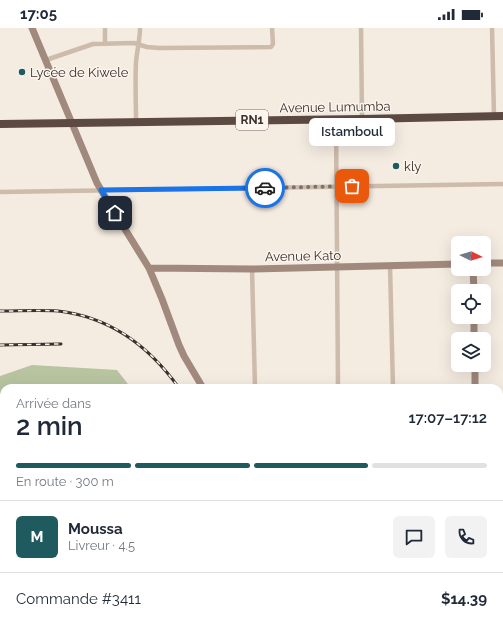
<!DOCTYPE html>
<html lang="fr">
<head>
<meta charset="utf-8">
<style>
  :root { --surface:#fff; --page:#f2f2f3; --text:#1f2937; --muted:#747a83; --line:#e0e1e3; --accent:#1f5a5e }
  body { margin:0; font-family:Raleway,sans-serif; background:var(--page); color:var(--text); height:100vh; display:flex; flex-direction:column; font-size:15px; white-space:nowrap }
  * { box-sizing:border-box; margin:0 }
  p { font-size:13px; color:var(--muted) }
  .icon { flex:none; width:22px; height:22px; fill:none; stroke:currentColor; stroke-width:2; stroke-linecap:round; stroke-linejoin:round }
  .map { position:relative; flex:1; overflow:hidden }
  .panel { position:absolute; left:0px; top:356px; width:503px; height:248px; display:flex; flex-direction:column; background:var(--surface); border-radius:12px 12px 0 0; box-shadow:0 4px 16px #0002 }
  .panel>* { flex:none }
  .needle { width:26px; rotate:95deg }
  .controls { position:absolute; left:451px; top:208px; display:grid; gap:8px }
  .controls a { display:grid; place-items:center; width:40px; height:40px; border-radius:6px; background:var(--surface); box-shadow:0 4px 16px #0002; font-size:20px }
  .pin { position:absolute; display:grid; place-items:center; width:34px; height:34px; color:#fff; margin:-17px; border-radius:8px; box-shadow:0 2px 6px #0006 }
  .courier { position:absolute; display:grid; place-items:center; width:40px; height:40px; margin:-20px; border:3px solid #1a73e8; border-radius:50%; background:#fff; color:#222; box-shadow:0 1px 5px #0007 }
  .bubble { position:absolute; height:28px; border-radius:6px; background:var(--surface); box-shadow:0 4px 16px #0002; font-size:13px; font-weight:600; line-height:28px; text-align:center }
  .headline em { font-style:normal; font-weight:600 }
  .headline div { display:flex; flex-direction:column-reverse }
  .headline { display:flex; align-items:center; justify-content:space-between; height:68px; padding:0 16px }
  h1 { font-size:26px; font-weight:600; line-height:30px }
  .bar { display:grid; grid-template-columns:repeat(4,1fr); gap:6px 4px; align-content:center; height:48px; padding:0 16px }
  .bar i { height:5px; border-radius:3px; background:var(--line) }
  .bar .current { background:var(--accent) }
  .bar p { grid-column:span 4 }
  .line { display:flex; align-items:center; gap:10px; padding:0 16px; border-top:1px solid var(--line) }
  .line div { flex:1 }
  .round { display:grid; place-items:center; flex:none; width:42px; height:42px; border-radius:6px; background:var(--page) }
  .status { display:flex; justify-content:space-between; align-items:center; height:28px; padding:0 20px; background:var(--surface); direction:ltr }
  .status svg { height:11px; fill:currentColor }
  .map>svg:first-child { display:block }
  .green { fill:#b8c4a0 }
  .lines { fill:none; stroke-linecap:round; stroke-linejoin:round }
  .street { stroke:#cdbbac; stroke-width:4.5 }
  .secondary { stroke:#a18a7d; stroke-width:7 }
  .highway { stroke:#5c4a42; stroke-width:8 }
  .rail-casing { stroke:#3b302b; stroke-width:3 }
  .rail { stroke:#fbf5ee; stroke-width:1.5; stroke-dasharray:4.5; stroke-linecap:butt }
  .done { stroke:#7c716b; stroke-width:4; stroke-dasharray:0 7.2 }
  .route { stroke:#1a73e8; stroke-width:5 }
  .poi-dot { fill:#1f5a5e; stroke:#fbf5ee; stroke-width:1.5 }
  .labels { text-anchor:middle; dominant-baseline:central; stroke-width:3; stroke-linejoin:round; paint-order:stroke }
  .shield { fill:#fbf5ee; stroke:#756b66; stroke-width:1 }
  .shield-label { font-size:12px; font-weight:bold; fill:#3b302b }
  .poi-label { font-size:13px; fill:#3b302b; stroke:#fbf5ee; text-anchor:start }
  .street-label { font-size:13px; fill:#3b302b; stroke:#fbf5ee }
</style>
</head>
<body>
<div class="status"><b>17:05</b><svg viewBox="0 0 49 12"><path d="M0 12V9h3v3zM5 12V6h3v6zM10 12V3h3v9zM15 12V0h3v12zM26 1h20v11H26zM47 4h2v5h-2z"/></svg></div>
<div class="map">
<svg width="503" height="604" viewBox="0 0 503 604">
  <rect width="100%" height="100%" fill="#f4ebe1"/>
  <!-- green -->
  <path class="green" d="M 32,337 L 117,342 L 131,360 L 4,360 L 4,543 L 0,543 L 0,348 Z
    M 24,600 L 321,600 L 323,604 L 27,604 Z"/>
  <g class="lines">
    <!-- street -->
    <path class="street" d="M 105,0 L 105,16
      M 361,0 L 362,91
      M 492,0 L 494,88
      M 46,32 L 93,16 L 134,15 L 147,19 L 159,20 L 271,19 L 273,16 L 272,0
      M 336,91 L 337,222 L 338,360
      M 136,93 C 136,74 135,54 136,34 C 137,23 140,11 140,0
      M 0,164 L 503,156
      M 390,238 L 393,360
      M 252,241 L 255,360
      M 0,546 L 4,546
      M 19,600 L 22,604"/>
    <!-- secondary -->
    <path class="secondary" d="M 32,0 L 97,155 L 107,172 L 149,240 L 162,271 L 179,317 L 184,328 L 203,360
      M 484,235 L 503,235
      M 149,240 L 252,241 L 458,236
      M 473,241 L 474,263
      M 474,289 L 474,311
      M 475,337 L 475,360
      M 0,579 L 4,575
      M 479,600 L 479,604"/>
    <!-- highway -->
    <path class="highway" d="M 0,96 L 362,91 L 503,88"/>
    <defs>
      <path id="rail" d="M 0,283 C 19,283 39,282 58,283 C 111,289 149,318 179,360
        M 0,317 L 61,316
        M 433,600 L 444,604"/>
    </defs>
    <!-- rail casing -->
    <use href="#rail" class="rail-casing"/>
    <!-- rail -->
    <use href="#rail" class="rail"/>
  </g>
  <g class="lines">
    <!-- done -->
    <path class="done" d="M 265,160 L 352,158"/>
    <!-- route -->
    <path class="route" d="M 115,185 L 101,162 L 265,160"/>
  </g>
  <!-- markers -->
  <g class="poi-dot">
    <circle cx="22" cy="44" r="4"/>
    <circle cx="396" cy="138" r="4"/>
  </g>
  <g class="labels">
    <!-- shield labels -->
    <rect class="shield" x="236" y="82" width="32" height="20" rx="3"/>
    <g class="shield-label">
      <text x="252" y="92">RN1</text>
    </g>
    <!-- poi labels -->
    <g class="poi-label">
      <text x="30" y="44">Lycée de Kiwele</text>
      <text x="404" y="138">kly</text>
    </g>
    <!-- street labels -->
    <g class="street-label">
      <text transform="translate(335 79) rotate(-1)">Avenue Lumumba</text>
      <text transform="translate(303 228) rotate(-1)">Avenue Kato</text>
    </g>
  </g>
</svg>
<div class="controls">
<a><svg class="needle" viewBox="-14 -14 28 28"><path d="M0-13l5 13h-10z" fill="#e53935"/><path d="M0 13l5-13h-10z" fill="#747a83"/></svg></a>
<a><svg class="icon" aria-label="locate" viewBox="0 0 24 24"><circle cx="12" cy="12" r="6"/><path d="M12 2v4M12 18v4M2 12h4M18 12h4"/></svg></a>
<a><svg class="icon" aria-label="layers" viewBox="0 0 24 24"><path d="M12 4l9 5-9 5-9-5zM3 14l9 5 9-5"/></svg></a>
</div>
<div class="pin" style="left:352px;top:158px;background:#ea580c"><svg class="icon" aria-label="bag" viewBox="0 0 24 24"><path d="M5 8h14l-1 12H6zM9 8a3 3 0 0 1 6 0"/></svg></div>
<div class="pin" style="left:115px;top:185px;background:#1f2937"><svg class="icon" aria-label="home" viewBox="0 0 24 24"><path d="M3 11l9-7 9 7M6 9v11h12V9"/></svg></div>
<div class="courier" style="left:265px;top:160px"><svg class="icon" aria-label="car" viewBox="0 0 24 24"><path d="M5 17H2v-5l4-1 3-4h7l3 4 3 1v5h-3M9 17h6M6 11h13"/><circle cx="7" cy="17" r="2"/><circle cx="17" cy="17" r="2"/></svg></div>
<div class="bubble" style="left:309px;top:90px;width:86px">Istamboul</div>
<section class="panel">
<div class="headline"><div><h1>2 min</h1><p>Arrivée dans</p></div><em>17:07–17:12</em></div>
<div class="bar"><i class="current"></i><i class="current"></i><i class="current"></i><i></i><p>En route · 300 m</p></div>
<div class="line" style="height:72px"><b class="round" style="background:var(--accent);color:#fff">M</b><div><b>Moussa</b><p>Livreur · 4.5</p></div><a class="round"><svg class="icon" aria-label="chat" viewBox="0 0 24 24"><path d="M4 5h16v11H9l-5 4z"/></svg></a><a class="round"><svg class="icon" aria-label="phone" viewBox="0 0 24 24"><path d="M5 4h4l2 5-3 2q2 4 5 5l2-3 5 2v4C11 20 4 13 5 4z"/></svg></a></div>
<div class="line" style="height:52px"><div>Commande #3411</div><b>$14.39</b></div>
</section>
</div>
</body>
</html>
